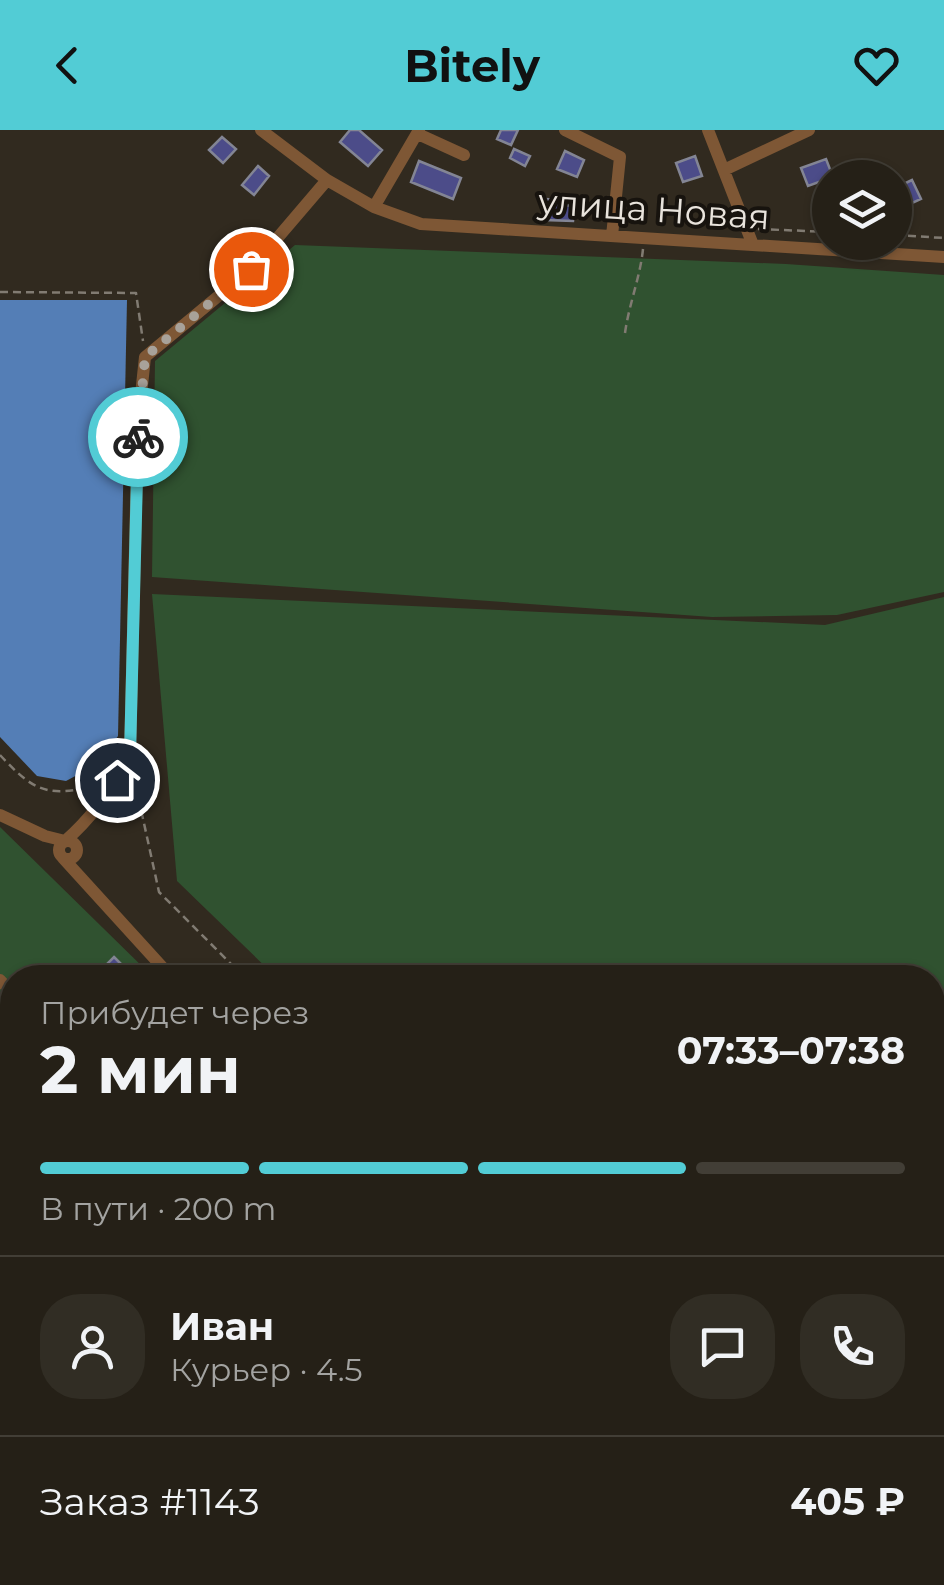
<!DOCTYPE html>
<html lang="ru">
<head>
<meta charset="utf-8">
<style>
  :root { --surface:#252017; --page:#312d24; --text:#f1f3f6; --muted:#a3a3a1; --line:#423e36; --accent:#52ccd5 }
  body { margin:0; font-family:Montserrat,sans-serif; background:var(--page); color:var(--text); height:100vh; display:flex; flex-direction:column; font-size:38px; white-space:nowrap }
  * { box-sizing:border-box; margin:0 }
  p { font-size:32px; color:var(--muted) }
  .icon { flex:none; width:55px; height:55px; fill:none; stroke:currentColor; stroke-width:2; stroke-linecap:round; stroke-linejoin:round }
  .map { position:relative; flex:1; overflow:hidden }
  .drawer { position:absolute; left:0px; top:835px; width:945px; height:620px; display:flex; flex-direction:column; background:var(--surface); border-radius:40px 40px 0 0; box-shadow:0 2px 8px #0004,0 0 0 2px var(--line) }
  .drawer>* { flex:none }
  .buttons { position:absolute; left:812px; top:30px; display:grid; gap:20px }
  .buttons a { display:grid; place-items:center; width:100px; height:100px; border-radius:50%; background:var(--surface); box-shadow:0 2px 8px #0004,0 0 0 2px var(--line); font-size:50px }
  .pin { position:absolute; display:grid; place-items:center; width:85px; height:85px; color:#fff; margin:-42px; border:5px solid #fff; border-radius:50%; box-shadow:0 2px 10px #0007 }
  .courier { position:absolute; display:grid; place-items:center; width:100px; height:100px; margin:-50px; border:8px solid #52ccd5; border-radius:50%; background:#fff; color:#222; box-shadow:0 2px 12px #0007 }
  .headline em { font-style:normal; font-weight:700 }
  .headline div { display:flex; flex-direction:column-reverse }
  .headline { display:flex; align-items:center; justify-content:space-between; height:170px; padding:0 40px }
  h1 { font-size:65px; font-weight:700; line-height:75px }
  .bar { display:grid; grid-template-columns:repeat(4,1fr); gap:15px 10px; align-content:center; height:120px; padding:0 40px }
  .bar i { height:12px; border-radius:8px; background:var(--line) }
  .bar .selected { background:var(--accent) }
  .bar p { grid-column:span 4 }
  .line { display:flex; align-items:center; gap:25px; padding:0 40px; border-top:2px solid var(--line) }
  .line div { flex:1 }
  .round { display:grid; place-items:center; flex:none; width:105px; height:105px; border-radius:40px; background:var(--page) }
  header { display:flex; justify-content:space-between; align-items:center; height:130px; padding:0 40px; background:var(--accent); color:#111; font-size:45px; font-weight:700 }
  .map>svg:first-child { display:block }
  .green { fill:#305230 }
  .water { fill:#547eb6 }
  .building { fill:#4c4c89; stroke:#838594; stroke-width:2.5 }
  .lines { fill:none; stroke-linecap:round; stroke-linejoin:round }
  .path { stroke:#817b72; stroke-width:2.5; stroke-dasharray:8 5; stroke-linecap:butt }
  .minor { stroke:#7e5735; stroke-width:12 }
  .rail-casing { stroke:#b2aca4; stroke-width:8 }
  .rail { stroke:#17130e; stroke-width:4; stroke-dasharray:11; stroke-linecap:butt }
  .done { stroke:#a8a29a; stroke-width:10; stroke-dasharray:0 18 }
  .route { stroke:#52ccd5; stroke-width:12 }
  .labels { text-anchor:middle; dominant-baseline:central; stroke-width:8; stroke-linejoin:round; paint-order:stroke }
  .street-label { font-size:35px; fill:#e8e3dc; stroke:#17130e }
</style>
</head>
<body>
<header><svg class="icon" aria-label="back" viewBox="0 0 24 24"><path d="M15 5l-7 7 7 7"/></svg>Bitely<svg class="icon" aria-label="heart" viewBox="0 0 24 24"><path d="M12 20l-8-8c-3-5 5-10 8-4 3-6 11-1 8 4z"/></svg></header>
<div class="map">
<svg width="944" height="1455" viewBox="0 0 944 1455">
  <rect width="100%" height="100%" fill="#312a1f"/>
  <!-- green -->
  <path class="green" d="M 295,115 L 786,134 L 944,145 L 944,462 L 837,485 L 712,487 L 152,447 L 155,231 Z
    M 152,464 L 825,495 L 944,467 L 944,1296 L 933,1304 L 932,848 L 276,847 L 177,751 Z
    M 0,697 L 153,847 L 12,848 L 12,1442 L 504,1443 L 489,1455 L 0,1455 Z
    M 572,1443 L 634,1443 L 643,1455 L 556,1455 Z"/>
  <!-- water -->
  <path class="water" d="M 0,170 L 127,170 L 118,606 L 98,634 L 66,651 L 37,646 L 0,607 Z"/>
  <!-- building -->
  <path class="building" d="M 350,0 L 359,0 L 382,20 L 368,36 L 340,12 Z
    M 501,0 L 518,0 L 511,15 L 497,9 Z
    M 222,7 L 236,19 L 223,33 L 209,20 Z
    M 514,19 L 530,26 L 525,36 L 510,28 Z
    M 565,21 L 584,30 L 577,47 L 557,39 Z
    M 695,26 L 702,46 L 683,52 L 676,33 Z
    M 826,29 L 833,47 L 808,56 L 801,38 Z
    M 419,31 L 461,48 L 453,69 L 411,52 Z
    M 258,36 L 269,46 L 254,65 L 242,55 Z
    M 912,50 L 921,69 L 901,78 L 895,64 L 895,58 Z
    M 545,69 L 560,70 L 559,75 L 574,76 L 573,91 L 544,90 Z
    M 114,827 L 133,846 L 132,848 L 110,848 L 102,839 Z
    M 10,880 L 12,883 L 12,907 L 0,894 L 0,890 Z"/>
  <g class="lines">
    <!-- path -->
    <path class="path" d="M 758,99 L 830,102
      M 895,105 L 944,108
      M 0,162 L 136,163 L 143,211
      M 625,203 C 629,174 640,148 643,119
      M 0,625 C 36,664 49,667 99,655
      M 133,643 L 159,762 L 245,848
      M 932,1338 L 944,1330
      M 646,1442 L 656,1455
      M 560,1448 L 568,1442
      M 795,1455 L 807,1442"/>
    <!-- minor -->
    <path class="minor" d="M 261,0 L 327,50 L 374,77 L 421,94 L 944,127
      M 565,0 L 620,27 L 612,106
      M 708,0 L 753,115
      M 418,4 L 464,25
      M 724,40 L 809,0
      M 374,77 L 419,0
      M 0,685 L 45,706 L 65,711 C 93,687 113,658 130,625 L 138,293 L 145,227 L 251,139 L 327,50
      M59 720a9 9 0 1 1 18 0a9 9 0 1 1-18 0Z
      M 63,728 L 164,839 L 155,848
      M 0,850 L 12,863
      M 0,1001 L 12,988
      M 0,1014 L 12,1027
      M 0,1183 L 12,1196
      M 0,1353 L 12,1365
      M 88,1442 L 100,1455
      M 256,1442 L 268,1455
      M 424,1442 L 436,1455
      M 546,1442 L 546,1455"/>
    <defs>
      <path id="rail" d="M 932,1399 L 944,1390
        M 873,1455 L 890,1442"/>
    </defs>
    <!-- rail casing -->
    <use href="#rail" class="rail-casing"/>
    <!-- rail -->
    <use href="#rail" class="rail"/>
  </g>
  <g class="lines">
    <!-- done -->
    <path class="done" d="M 138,307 L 145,227 L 251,139"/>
    <!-- route -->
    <path class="route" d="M 117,650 L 130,625 L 138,307"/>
  </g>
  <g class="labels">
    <!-- street labels -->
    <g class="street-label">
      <text transform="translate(654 79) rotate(4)">улица Новая</text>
    </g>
  </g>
</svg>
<div class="buttons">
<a><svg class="icon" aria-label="layers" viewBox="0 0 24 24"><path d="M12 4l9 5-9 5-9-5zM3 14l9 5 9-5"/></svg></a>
</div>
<div class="pin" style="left:251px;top:139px;background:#ea580c"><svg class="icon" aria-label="bag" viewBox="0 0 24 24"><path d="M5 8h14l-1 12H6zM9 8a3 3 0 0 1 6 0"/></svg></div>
<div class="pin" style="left:117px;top:650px;background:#1f2937"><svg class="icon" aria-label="home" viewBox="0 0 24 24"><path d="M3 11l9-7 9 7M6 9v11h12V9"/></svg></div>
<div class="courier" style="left:138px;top:307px"><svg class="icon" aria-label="bike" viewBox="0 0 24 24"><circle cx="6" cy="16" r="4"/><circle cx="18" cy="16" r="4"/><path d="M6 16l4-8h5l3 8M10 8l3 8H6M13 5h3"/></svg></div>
<section class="drawer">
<div class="headline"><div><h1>2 мин</h1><p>Прибудет через</p></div><em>07:33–07:38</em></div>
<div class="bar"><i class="selected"></i><i class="selected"></i><i class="selected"></i><i></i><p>В пути · 200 m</p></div>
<div class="line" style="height:180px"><a class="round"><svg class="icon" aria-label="person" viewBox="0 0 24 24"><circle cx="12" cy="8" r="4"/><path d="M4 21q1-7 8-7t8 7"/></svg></a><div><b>Иван</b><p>Курьер · 4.5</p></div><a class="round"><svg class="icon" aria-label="chat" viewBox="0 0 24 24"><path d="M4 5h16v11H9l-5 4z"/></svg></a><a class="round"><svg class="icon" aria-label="phone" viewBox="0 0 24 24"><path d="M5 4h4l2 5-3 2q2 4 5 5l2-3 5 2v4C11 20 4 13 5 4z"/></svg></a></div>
<div class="line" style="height:130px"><div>Заказ #1143</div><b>405 ₽</b></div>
</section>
</div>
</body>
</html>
